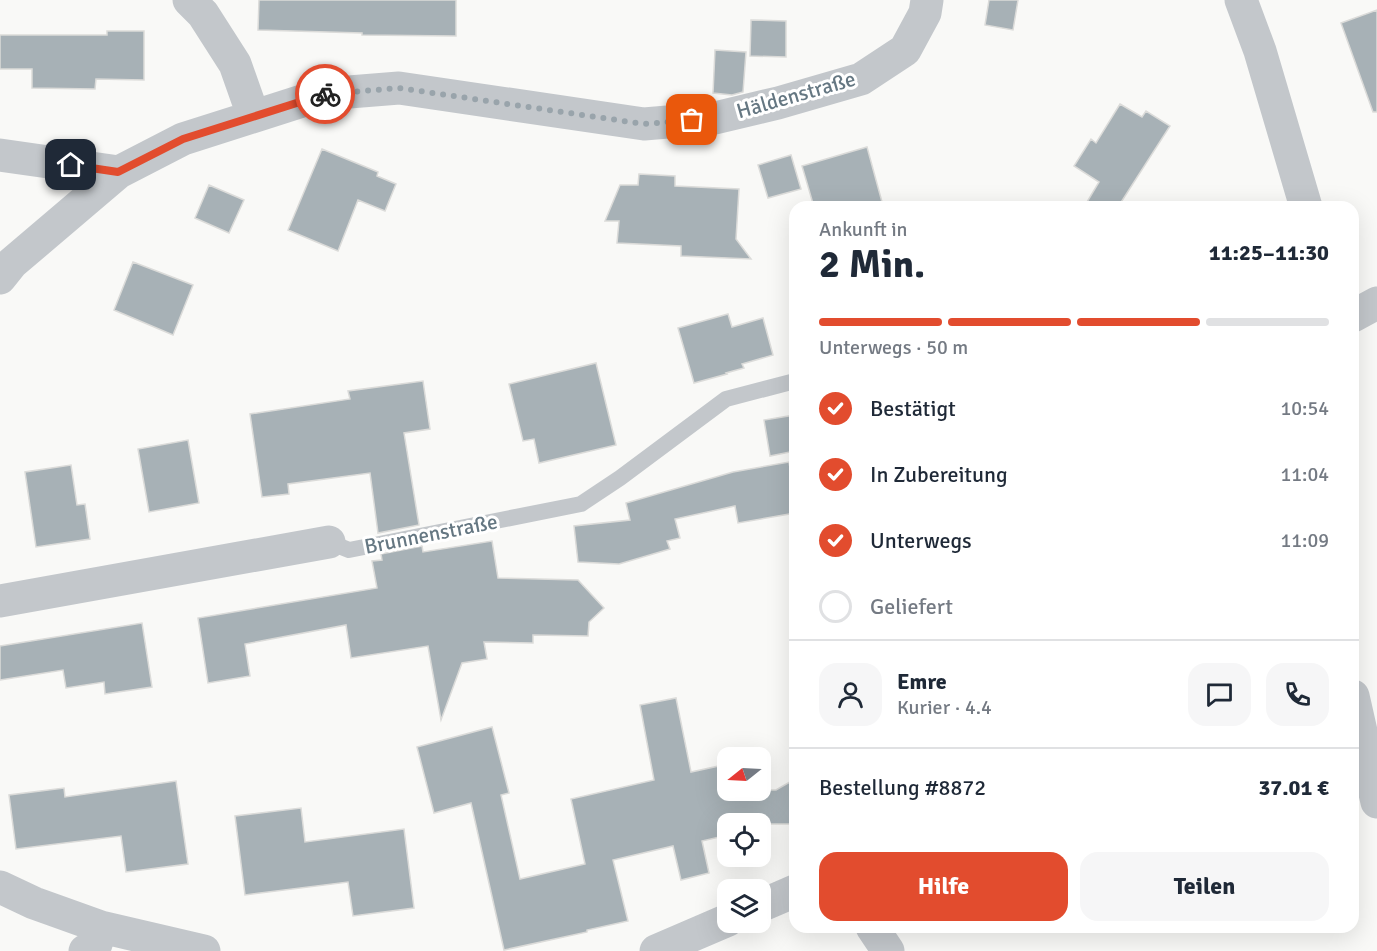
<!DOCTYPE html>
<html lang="de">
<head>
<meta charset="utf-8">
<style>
  :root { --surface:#fff; --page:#f6f6f7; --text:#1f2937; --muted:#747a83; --line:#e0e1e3; --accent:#e24c2e }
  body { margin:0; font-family:Signika,sans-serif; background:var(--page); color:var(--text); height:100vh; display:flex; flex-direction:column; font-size:22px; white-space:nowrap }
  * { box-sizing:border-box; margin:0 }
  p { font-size:20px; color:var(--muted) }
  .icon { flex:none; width:33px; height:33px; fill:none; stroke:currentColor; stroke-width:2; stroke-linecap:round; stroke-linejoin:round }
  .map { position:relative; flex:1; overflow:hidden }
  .sheet { position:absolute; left:789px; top:201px; width:570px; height:732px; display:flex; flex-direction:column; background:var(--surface); border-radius:18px; box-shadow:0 6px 24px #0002 }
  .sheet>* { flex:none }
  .needle { width:39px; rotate:252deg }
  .fabs { position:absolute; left:717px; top:747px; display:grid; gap:12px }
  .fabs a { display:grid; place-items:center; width:54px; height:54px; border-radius:12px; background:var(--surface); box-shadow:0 6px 24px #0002; font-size:30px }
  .pin { position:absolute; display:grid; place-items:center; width:51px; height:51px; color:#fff; margin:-26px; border-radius:12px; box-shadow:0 3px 9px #0006 }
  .courier { position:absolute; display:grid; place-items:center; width:60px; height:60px; margin:-30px; border:4px solid #e24c2e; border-radius:50%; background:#fff; color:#222; box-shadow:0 2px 8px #0007 }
  .overview em { font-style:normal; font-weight:800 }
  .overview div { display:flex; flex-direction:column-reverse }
  .overview { display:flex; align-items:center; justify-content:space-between; height:102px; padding:0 30px }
  h1 { font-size:39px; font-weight:800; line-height:45px }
  .bar { display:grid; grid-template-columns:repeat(4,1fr); gap:9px 6px; align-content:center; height:72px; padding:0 30px }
  .bar i { height:8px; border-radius:4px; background:var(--line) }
  .bar .active { background:var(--accent) }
  .bar p { grid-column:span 4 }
  .line { display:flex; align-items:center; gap:15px; padding:0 30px; border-top:2px solid var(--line) }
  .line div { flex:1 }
  .round { display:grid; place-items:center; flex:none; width:63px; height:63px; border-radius:18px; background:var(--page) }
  ol { padding:0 30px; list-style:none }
  li { display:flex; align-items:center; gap:18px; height:66px }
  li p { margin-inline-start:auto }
  li .icon { padding:6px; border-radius:50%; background:var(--accent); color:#fff; stroke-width:4 }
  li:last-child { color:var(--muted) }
  li i { width:33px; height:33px; border:3px solid var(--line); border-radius:50% }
  .button { display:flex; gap:12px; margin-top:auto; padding:12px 30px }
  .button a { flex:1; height:69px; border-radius:18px; background:var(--accent); color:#fff; font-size:24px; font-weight:800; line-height:69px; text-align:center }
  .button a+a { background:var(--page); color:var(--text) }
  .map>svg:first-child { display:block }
  .building { fill:#a7b1b6; stroke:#dbdbd9; stroke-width:1.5 }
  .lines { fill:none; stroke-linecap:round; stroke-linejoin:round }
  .service { stroke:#c3c7cb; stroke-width:16 }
  .minor { stroke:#c3c7cb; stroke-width:33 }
  .tertiary { stroke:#c3c7cb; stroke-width:33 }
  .done { stroke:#99a4ab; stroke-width:6; stroke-dasharray:0 10.8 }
  .route { stroke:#e24c2e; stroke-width:8 }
  .labels { text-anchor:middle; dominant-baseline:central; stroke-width:6; stroke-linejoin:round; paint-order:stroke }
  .street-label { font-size:21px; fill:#657782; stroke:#fff }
</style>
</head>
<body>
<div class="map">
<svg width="1377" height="951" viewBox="0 0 1377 951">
  <rect width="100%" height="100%" fill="#f9f9f7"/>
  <!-- building -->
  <path class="building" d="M 259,0 L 456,0 L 456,36 L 362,35 L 362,33 L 258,30 Z
    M 989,0 L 1018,0 L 1013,30 L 985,25 Z
    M 1377,10 L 1377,112 L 1373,112 L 1341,23 Z
    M 751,20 L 786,21 L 786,57 L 750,56 Z
    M 107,31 L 144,31 L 144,80 L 96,79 L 95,89 L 32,88 L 32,69 L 0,69 L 0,35 L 107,35 Z
    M 715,50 L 746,52 L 743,92 L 732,95 L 713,93 Z
    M 1120,104 L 1142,117 L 1146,111 L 1170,126 L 1118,207 L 1084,207 L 1099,182 L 1074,166 L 1091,139 L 1096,143 Z
    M 867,147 L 882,202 L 866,207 L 814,207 L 802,166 Z
    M 322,149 L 378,172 L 377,176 L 396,184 L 385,211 L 358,200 L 338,251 L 288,230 Z
    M 791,155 L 801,189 L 768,198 L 758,165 Z
    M 639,174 L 675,176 L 675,186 L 739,189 L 736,239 L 751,259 L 681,256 L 681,246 L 617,243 L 619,221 L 605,221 L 620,185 L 638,185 Z
    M 209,185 L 244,200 L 229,233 L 195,218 Z
    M 133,262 L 193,285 L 173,335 L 114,310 Z
    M 728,314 L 732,327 L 763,318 L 773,355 L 742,364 L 744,368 L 726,373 L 727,374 L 694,383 L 678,328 Z
    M 596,363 L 616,445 L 539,463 L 534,439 L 523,441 L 509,384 Z
    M 423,381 L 430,429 L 404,433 L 419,525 L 378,533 L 370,473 L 288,484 L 289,494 L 262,497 L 250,414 L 350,399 L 348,391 Z
    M 795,415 L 795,451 L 770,456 L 764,420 Z
    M 188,440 L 199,503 L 149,512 L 138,449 Z
    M 789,462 L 795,498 L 795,513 L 738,523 L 735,506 L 675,519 L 680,538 L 667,541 L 670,549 L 619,564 L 578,562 L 574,526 L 630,520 L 626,503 L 733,472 Z
    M 71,465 L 77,505 L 85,504 L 90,539 L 36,547 L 25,472 Z
    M 492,541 L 498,578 L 578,580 L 604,608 L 589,622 L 588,636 L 533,635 L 533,643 L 484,642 L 487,659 L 462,663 L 441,720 L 428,646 L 351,658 L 346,625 L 245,644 L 250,676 L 208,683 L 198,618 L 377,588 L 372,561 L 382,560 L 381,554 L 422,546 L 423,552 Z
    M 142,623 L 152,687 L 105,694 L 104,682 L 66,688 L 63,670 L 0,680 L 0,646 Z
    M 676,698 L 691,772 L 728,764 L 728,790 L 776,790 L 795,779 L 795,824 L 728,824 L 728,835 L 702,841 L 709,873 L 681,880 L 673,846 L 613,860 L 628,921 L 587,930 L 587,932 L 504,950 L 471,803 L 434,813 L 417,747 L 492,727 L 509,793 L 501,795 L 520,879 L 585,864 L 571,799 L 654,780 L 640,705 Z
    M 176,781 L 188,864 L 126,872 L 121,836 L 16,849 L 9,795 L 64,788 L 65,797 Z
    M 301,808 L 305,842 L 404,829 L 414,908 L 353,916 L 348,882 L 245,895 L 235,816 Z"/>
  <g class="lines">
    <!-- service -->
    <path class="service" d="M 329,542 L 349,550 L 581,504 L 620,478 L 726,399 L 795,381"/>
    <!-- minor -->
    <path class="minor" d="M 189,0 L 203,14 L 235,64 L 253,115
      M 0,155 L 119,172
      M 0,278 L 12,263 L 119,172 L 183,139 L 324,94 L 399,88 L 644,124 L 715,118 L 778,103 L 861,79 L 905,50 L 925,13 L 927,0
      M 1353,316 L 1377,303
      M 0,601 L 329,542
      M 1353,696 L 1377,802
      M 0,887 L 34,903 L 101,927 L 204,951
      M 760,906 L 795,891
      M 85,951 L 96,944 L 101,927
      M 656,951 L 728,920"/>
    <!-- tertiary -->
    <path class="tertiary" d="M 1241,0 L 1260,51 L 1306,207
      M 872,927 L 888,951"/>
  </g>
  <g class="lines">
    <!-- done -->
    <path class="done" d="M 325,94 L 399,88 L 644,124 L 692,120"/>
    <!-- route -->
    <path class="route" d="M 71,165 L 118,172 L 183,139 L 325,94"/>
  </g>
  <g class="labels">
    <!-- street labels -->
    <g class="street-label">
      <text transform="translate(796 95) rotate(-16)">Häldenstraße</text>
      <text transform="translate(431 534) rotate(-11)">Brunnenstraße</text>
    </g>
  </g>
</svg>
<div class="fabs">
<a><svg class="needle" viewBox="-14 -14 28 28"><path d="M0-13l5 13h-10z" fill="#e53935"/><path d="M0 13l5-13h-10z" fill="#747a83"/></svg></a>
<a><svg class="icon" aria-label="locate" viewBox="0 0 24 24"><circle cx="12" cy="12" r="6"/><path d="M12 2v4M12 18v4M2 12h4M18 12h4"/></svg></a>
<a><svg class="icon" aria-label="layers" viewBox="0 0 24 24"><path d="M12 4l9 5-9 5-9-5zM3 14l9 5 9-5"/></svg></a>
</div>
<div class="pin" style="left:692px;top:120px;background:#ea580c"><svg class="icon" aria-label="bag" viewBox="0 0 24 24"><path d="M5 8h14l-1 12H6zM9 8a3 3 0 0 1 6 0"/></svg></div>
<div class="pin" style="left:71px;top:165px;background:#1f2937"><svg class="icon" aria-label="home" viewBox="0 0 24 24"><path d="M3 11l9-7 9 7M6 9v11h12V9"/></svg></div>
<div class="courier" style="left:325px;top:94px"><svg class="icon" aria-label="bike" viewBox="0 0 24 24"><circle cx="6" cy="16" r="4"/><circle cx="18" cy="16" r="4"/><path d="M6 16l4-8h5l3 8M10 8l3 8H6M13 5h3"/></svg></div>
<section class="sheet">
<div class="overview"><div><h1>2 Min.</h1><p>Ankunft in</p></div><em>11:25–11:30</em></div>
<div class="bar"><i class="active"></i><i class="active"></i><i class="active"></i><i></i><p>Unterwegs · 50 m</p></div>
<ol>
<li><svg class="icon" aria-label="check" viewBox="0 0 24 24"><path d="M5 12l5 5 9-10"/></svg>Bestätigt<p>10:54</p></li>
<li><svg class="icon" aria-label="check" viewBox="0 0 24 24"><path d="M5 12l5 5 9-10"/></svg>In Zubereitung<p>11:04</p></li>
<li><svg class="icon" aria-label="check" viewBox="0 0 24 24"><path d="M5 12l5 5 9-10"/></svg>Unterwegs<p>11:09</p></li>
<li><i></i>Geliefert</li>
</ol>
<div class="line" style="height:108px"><a class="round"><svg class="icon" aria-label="person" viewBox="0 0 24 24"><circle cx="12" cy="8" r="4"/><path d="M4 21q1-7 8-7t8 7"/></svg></a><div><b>Emre</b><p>Kurier · 4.4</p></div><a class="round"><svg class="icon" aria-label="chat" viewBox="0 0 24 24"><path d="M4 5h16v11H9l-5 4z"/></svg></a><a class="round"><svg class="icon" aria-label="phone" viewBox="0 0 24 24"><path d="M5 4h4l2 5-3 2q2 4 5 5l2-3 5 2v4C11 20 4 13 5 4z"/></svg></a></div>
<div class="line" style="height:78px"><div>Bestellung #8872</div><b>37.01 €</b></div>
<div class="button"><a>Hilfe</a><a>Teilen</a></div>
</section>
</div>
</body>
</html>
